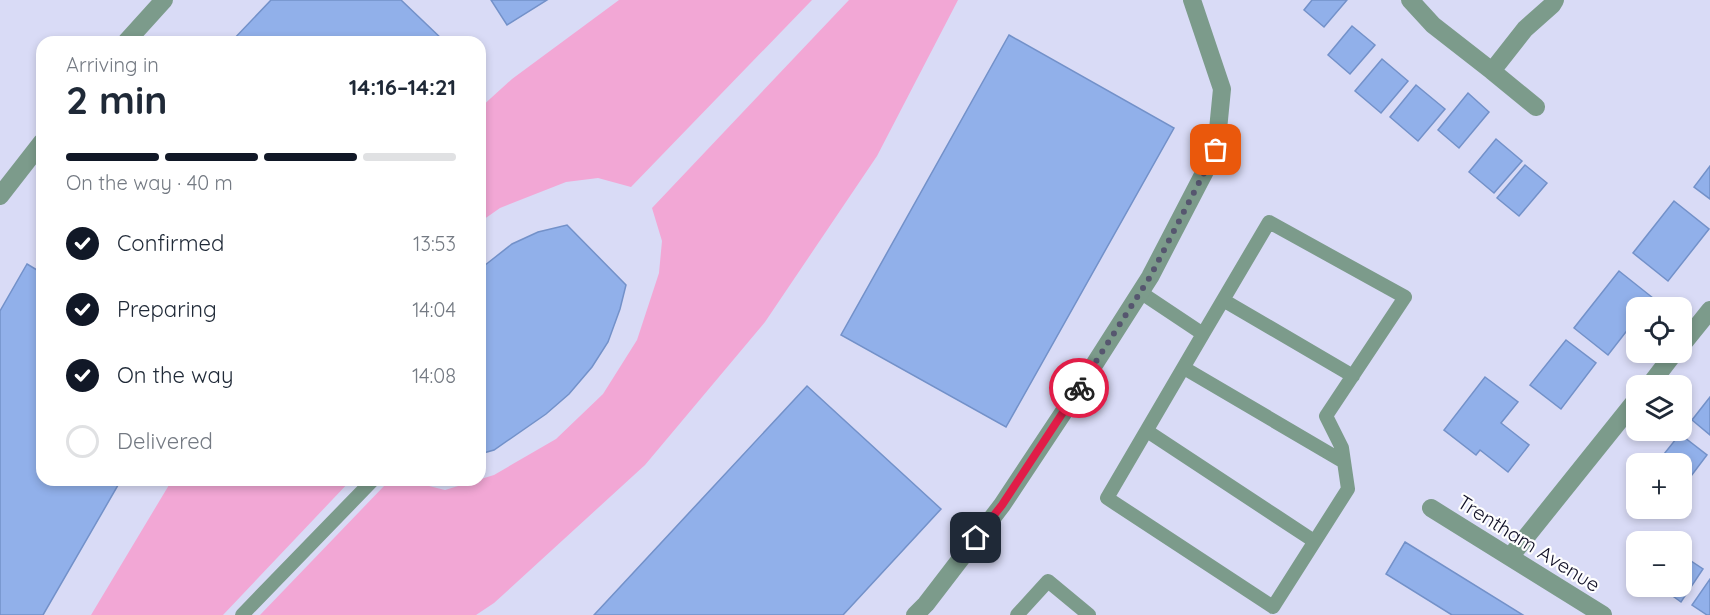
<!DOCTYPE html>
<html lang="en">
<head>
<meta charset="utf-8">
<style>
  :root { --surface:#fff; --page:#f2f2f3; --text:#1f2937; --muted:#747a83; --line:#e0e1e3; --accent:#111827 }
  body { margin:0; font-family:Quicksand,sans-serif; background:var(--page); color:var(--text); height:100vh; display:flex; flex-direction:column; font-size:22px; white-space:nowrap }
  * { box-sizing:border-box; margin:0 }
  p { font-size:20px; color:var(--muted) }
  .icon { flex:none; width:33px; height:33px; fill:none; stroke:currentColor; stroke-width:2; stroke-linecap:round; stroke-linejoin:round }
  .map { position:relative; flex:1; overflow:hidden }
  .side { position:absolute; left:36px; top:36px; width:450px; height:450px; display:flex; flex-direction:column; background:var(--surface); border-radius:18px; box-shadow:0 3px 9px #0003 }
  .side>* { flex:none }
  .tools { position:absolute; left:1626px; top:297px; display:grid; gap:12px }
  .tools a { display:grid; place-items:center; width:66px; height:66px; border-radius:12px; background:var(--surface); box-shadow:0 3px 9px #0003; font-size:30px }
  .pin { position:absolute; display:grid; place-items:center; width:51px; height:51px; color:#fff; margin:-26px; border-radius:12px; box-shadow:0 3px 9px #0006 }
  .courier { position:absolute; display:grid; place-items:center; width:60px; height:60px; margin:-30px; border:4px solid #e11d48; border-radius:50%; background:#fff; color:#222; box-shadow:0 2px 8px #0007 }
  .headline em { font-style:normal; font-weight:700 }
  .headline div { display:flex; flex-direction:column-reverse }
  .headline { display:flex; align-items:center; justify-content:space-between; height:102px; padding:0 30px }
  h1 { font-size:39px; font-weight:700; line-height:45px }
  .bar { display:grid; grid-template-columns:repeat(4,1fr); gap:9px 6px; align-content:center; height:72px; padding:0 30px }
  .bar i { height:8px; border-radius:4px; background:var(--line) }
  .bar .on { background:var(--accent) }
  .bar p { grid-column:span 4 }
  ol { padding:0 30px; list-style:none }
  li { display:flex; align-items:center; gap:18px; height:66px }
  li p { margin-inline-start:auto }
  li .icon { padding:6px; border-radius:50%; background:var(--accent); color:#fff; stroke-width:4 }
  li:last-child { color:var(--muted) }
  li i { width:33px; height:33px; border:3px solid var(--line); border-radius:50% }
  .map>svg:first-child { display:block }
  .green { fill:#f2a7d5 }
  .building { fill:#91b0ea; stroke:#7391c9; stroke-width:1.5 }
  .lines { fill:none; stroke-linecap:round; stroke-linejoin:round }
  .lane { stroke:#7c9b8b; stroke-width:14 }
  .street { stroke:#7c9b8b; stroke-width:18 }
  .done { stroke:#56566f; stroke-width:6; stroke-dasharray:0 10.8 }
  .route { stroke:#e11d48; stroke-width:8 }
  .labels { text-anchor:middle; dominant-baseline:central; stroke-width:4.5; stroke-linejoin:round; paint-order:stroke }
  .street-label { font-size:20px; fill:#100f26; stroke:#fefefe }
</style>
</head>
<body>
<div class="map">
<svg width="1710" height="615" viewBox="0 0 1710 615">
  <rect width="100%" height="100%" fill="#d9dbf6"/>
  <!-- green -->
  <path class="green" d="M 619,0 L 812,0 L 631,187 L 598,178 L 566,182 L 500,208 L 480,222 L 480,108 L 512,79 Z
    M 849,0 L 958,0 L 877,156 L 765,322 L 645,465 L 494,603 L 476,615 L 260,615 L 385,485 L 405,480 L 445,490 L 494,475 L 556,439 L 603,394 L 637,340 L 659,273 L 662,241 L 652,208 Z
    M 172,480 L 351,480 L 223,615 L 91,615 Z"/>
  <!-- building -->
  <path class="building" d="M 271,0 L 401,0 L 445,42 L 231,42 Z
    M 491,0 L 547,0 L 507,25 Z
    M 1312,0 L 1347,0 L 1324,27 L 1304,10 Z
    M 1352,26 L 1375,45 L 1350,74 L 1328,55 Z
    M 1009,35 L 1174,128 L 1006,427 L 841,335 Z
    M 1382,59 L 1408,81 L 1381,113 L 1355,91 Z
    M 1416,85 L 1445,109 L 1418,141 L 1390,117 Z
    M 1468,93 L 1489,112 L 1459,148 L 1438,130 Z
    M 1496,139 L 1522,161 L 1494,193 L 1469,172 Z
    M 1525,165 L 1547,183 L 1519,216 L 1497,198 Z
    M 1710,166 L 1710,199 L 1694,187 Z
    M 1674,201 L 1709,229 L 1668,281 L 1633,253 Z
    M 567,225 L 626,285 L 620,309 L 608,342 L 592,367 L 569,394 L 546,414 L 494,450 L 480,454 L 480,269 L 512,244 L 538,232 Z
    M 27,264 L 42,273 L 42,480 L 121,480 L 43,615 L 0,615 L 0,311 Z
    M 1619,271 L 1653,298 L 1645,308 L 1636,308 L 1636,319 L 1608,355 L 1574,328 Z
    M 1566,340 L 1596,363 L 1561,409 L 1530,385 Z
    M 1485,377 L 1518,402 L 1501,423 L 1529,445 L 1508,472 L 1480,450 L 1476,455 L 1444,430 Z
    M 807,386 L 941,509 L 843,615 L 594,615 Z
    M 1710,397 L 1710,435 L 1692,420 Z
    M 1680,434 L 1707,455 L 1682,488 L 1682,464 L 1656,464 Z
    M 1651,534 L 1662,542 L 1645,542 Z
    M 1405,542 L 1523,615 L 1452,615 L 1386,574 Z
    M 1636,554 L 1636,571 L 1629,566 Z
    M 1682,555 L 1703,569 L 1681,602 L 1659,586 L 1682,586 Z
    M 1710,579 L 1710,615 L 1707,615 L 1692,605 Z"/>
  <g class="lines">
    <!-- lane -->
    <path class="lane" d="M 1140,292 L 1203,334 L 1269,222 L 1405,297 L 1326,416 L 1342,448 L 1348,489 L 1273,607 L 1107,498 L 1203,334
      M 1223,300 L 1353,376
      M 1184,368 L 1344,462
      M 1147,431 L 1314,541
      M 242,615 L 373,480
      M 1017,615 L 1048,581 L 1089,615"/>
    <!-- street -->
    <path class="street" d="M 1410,0 L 1433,25 L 1492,71 L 1525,29 L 1552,5 L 1555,0
      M 126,42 L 164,0
      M 1492,71 L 1536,107
      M 0,196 L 42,142
      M 1682,345 L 1710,310
      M 1649,386 L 1675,352
      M 1431,508 L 1603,615
      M 1510,557 L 1636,400
      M 915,615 L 926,604 L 1002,505 L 1071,401 L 1150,277 L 1216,150 L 1222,89 L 1192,0"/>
  </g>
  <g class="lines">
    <!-- done -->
    <path class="done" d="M 1079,388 L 1150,277 L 1216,150"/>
    <!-- route -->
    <path class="route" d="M 976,538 L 1002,505 L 1079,388"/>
  </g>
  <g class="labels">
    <!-- street labels -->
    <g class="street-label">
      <text transform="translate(1529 543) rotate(32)">Trentham Avenue</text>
    </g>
  </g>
</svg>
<div class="tools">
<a><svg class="icon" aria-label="locate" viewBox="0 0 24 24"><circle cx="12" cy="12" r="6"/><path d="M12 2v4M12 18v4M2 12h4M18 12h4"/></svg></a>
<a><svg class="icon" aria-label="layers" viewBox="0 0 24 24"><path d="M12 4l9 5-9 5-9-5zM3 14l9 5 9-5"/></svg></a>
<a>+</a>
<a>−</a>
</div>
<div class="pin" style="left:1216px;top:150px;background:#ea580c"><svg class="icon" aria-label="bag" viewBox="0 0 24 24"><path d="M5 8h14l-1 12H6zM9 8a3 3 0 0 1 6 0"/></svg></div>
<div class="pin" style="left:976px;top:538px;background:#1f2937"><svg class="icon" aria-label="home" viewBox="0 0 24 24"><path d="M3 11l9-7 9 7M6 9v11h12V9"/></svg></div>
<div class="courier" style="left:1079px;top:388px"><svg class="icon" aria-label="bike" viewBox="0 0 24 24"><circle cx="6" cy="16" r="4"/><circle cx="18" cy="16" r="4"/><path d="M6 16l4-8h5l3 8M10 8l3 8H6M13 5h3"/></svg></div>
<section class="side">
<div class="headline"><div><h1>2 min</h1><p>Arriving in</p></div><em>14:16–14:21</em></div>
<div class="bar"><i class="on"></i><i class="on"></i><i class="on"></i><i></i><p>On the way · 40 m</p></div>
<ol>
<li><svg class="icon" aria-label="check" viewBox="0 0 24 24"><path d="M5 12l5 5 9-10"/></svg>Confirmed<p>13:53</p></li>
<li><svg class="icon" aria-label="check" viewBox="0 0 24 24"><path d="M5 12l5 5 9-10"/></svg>Preparing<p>14:04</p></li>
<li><svg class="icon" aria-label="check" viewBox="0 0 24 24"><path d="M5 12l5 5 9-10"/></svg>On the way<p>14:08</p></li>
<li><i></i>Delivered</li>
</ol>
</section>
</div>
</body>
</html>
